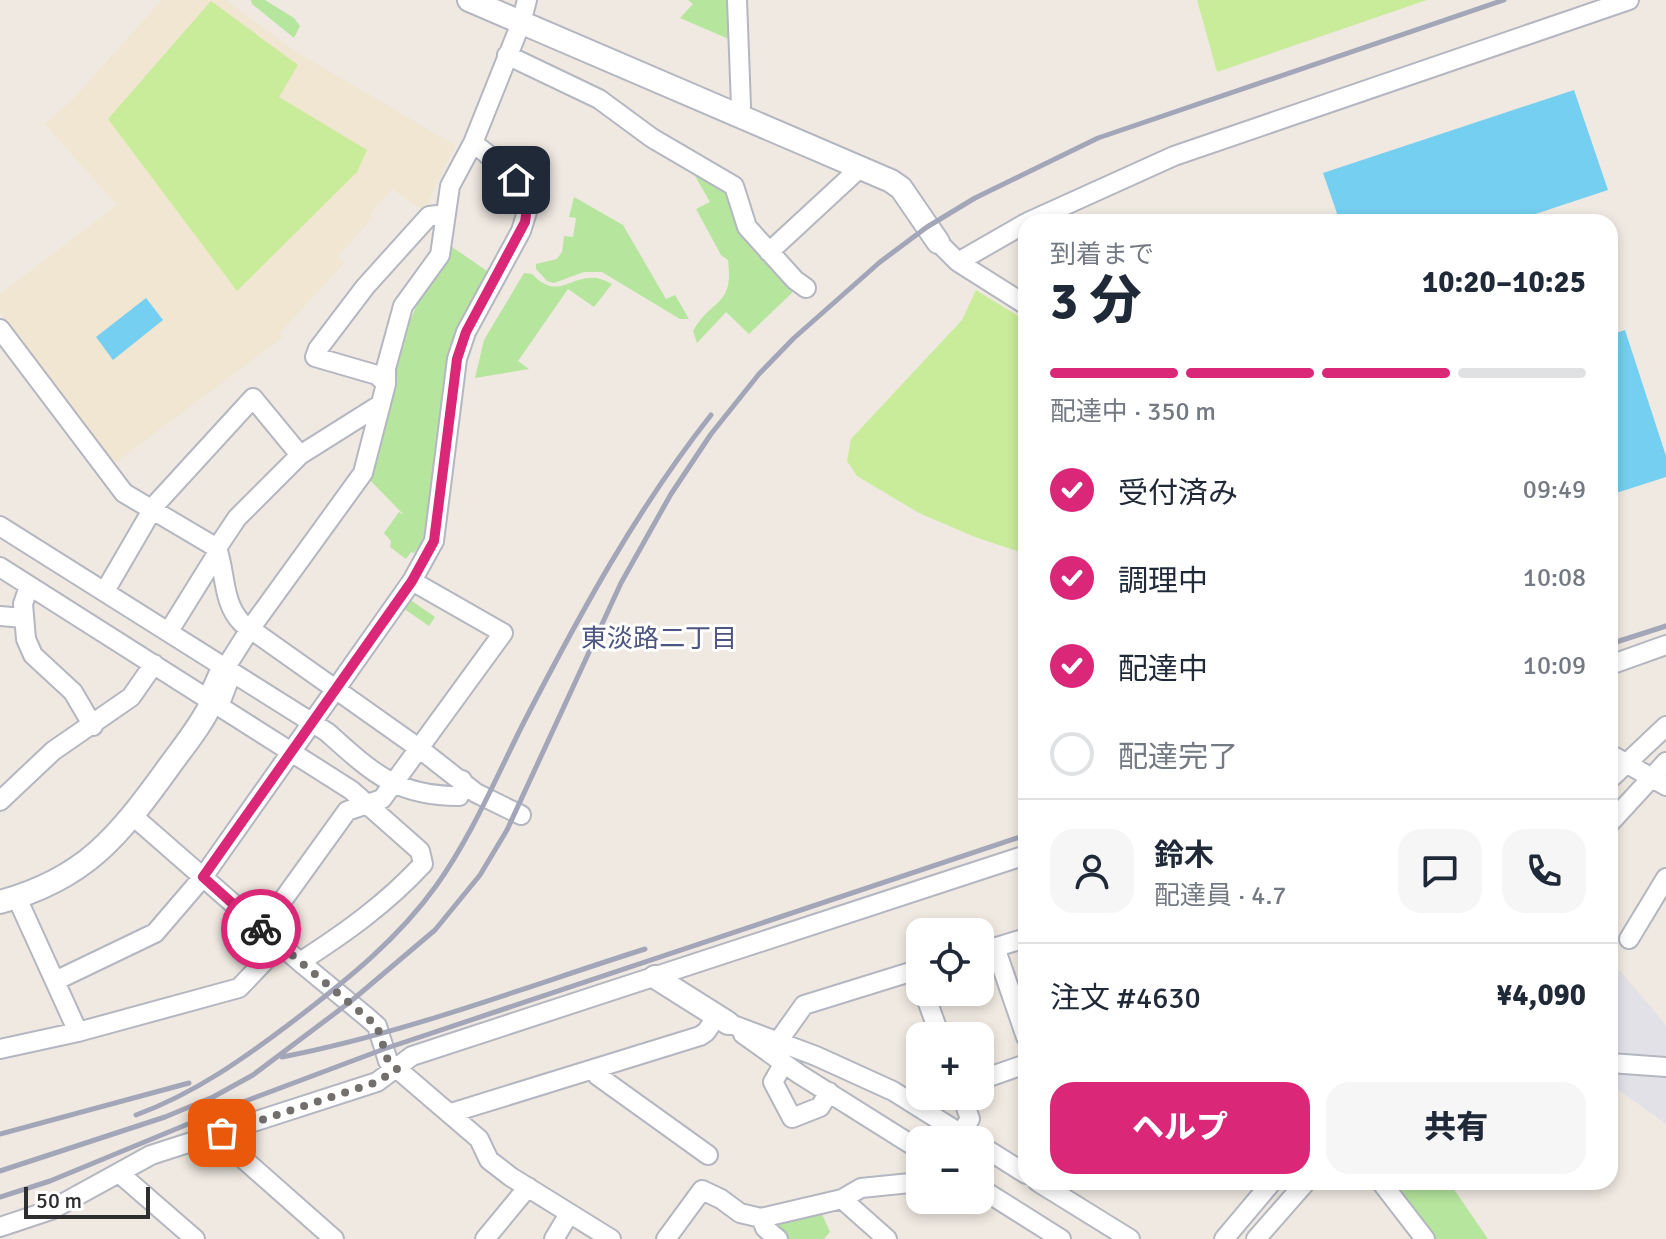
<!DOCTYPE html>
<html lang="ja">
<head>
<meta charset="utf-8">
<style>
  :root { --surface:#fff; --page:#f6f6f7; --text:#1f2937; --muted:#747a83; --line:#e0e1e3; --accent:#db2777 }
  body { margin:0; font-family:Signika,"Noto Sans JP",sans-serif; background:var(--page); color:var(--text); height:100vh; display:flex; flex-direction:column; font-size:30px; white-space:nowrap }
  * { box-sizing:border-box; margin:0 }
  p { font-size:26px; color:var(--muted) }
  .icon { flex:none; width:44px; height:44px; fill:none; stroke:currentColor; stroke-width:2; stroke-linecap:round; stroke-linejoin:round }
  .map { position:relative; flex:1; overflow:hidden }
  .side { position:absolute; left:1018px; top:214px; width:600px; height:976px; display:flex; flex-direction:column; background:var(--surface); border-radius:24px; box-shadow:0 4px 12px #0003 }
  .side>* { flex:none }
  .buttons { position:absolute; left:906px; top:918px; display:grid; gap:16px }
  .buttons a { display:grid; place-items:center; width:88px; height:88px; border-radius:16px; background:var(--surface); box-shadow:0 4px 12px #0003; font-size:40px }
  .scale { position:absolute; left:24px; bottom:20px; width:126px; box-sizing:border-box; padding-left:8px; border:4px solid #2e2e2e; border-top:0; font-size:22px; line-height:28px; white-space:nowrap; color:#2e2e2e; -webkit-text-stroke:6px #fff; paint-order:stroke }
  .pin { position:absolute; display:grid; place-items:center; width:68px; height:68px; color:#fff; margin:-34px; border-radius:16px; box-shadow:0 4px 12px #0006 }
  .courier { position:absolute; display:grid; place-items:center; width:80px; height:80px; margin:-40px; border:6px solid #db2777; border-radius:50%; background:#fff; color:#222; box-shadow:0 2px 10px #0007 }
  .overview em { font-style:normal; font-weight:800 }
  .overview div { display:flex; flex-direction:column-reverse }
  .overview { display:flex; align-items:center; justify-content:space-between; height:136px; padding:0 32px }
  h1 { font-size:52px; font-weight:800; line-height:60px }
  .bar { display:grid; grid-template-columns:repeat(4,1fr); gap:12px 8px; align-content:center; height:96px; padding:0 32px }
  .bar i { height:10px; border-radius:6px; background:var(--line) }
  .bar .on { background:var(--accent) }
  .bar p { grid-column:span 4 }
  .line { display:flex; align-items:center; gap:20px; padding:0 32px; border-top:2px solid var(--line) }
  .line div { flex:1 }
  .round { display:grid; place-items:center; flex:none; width:84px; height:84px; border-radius:24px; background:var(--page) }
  ol { padding:0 32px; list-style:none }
  li { display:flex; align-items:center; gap:24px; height:88px }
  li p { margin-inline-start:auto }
  li .icon { padding:8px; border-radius:50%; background:var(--accent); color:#fff; stroke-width:4 }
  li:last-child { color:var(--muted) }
  li i { width:44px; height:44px; border:4px solid var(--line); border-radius:50% }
  .button { display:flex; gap:16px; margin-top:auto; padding:16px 32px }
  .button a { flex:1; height:92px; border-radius:24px; background:var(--accent); color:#fff; font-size:32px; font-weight:800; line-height:92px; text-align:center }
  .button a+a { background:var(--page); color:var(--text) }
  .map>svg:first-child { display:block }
  .industrial { fill:#e3e1e8 }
  .education { fill:#f0e6d1 }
  .green { fill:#b6e59e }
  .pitch { fill:#c9ec9a }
  .water { fill:#75cff0 }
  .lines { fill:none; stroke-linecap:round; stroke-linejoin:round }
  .minor-casing { stroke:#b4b7c1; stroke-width:22 }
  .tertiary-casing { stroke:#b4b7c1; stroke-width:26 }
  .minor { stroke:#fff; stroke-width:18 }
  .tertiary { stroke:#fff; stroke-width:22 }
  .rail { stroke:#a3a6b8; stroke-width:5 }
  .done { stroke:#726f6d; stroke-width:8; stroke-dasharray:0 14.4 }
  .route { stroke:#db2777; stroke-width:10 }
  .labels { text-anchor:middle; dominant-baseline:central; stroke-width:6; stroke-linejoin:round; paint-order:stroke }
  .neighbourhood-label { font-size:26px; fill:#4d5680; stroke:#fff }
</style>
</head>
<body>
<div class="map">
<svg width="1666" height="1239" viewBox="0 0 1666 1239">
  <rect width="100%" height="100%" fill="#efe9e1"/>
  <!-- industrial -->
  <path class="industrial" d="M 1620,971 L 1666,1025 L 1666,1060 L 1610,1059 L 1610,979 Z
    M 1610,1068 L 1666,1073 L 1666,1124 L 1610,1084 Z"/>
  <!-- education -->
  <path class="education" d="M 162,0 L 226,0 L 295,51 L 455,145 L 424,211 L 392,189 L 370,214 L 373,217 L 338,256 L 344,263 L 280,333 L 283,337 L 114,464 L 0,312 L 0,294 L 117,205 L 45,124 L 75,97 Z"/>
  <!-- green -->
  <path class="green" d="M 265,0 L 294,18 L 300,26 L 294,38 L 252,4 L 251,0 Z
    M 688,0 L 729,0 L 731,40 L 680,18 L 693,4 Z
    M 690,167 L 730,192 L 793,285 L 792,293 L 749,334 L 726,312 L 697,343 L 693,331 C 712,298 734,307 728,260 L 721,255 L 696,209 L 710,202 Z
    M 574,197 L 623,225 L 666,299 L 675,295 L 689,319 L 680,319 L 602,272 L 584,272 L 554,283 L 547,281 L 536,269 L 536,264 L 557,259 L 562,252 L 564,236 L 573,237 L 576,218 L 569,217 Z
    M 452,247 L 490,273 L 468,311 L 426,537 L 414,553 L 411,552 L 406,559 L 390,547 L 391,541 L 384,533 L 399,512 L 404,515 L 367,477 L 410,321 L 419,300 Z
    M 524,273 L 532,274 C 563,307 575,262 612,284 L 594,307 L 568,289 L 518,361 L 529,369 L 475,378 L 484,340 Z
    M 409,599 L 435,617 L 429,626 L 403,608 Z
    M 1389,1182 L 1449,1182 L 1488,1239 L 1432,1239 Z
    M 821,1212 L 830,1232 L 824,1239 L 788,1239 L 775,1229 L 775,1225 Z"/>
  <!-- pitch -->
  <path class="pitch" d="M 1197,0 L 1427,0 L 1217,72 Z
    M 211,1 L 298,65 L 279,97 L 367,150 L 357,172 L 237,291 L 108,119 Z
    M 976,290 L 1026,321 L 1026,554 L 975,537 L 919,513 L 857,476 L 847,461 L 851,439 L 962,320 Z"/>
  <!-- water -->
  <path class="water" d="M 1574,90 L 1608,190 L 1511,222 L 1340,222 L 1323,173 Z
    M 146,298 L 163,320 L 113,360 L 96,337 Z
    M 1625,330 L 1666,456 L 1666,477 L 1610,495 L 1610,335 Z"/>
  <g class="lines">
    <defs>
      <path id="minor" d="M 737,0 L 741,106 L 738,115
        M 507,55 L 599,99 L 652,138 L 734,186 L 747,227 L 795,280 L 806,288
        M 1028,222 L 1174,156 L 1629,0
        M 938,242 L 958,262 L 1026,223
        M 769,252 L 861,167
        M 958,262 L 1026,305
        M 0,329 L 124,493 L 217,548 C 226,573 222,603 242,623 L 420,749 L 476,793 L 521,815
        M 386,384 L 377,375 L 315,357 L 318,349 L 365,287 L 429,216 L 446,214
        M 0,526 L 327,732 C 372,772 395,796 459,796 L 465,786 L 462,780
        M 217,548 L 237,518 L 300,455 L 381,404
        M 0,567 L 351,790 L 420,851 L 423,864 C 386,904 345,933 300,962
        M 29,586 L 23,604 L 26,639 L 33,655 L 73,692 L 93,726
        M 105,591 L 155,505 L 253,398 L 300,455
        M 0,616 L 23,618
        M 169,631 L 218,552
        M 1610,665 L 1666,645
        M 226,667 L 231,675 L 221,701 L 212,702 L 209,695 L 220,670 L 226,667 L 250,629 L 363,473 L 386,384 L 386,368 L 403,306 L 440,255 L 450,186 L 473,143
        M 1610,754 L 1666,786
        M 1610,779 L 1666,726
        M 0,801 L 53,751 L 131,697 L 154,664
        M 133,816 L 300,962 L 368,1018 L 377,1026 L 388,1061 L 479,1139 L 489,1160 L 511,1177 L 611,1239
        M 1610,823 L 1666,762
        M 17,898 L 78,1032 L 239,988 L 280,945
        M 262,929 L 347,811 L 382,799 L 503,633 L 412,581
        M 1629,939 L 1666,878
        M 995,947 L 1026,1037
        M 980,952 L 1026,938
        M 55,981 L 155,933 L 203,877 L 412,581 L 434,541 L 457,359 L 466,332 L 521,231 L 527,212 L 521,187 L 486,153 L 473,143 L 521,23 L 527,0
        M 924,992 L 940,1036
        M 728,1023 L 816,1056 L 893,1091 L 971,1140
        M 743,1034 L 799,1074 L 920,1150
        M 0,1049 L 78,1032
        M 772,1050 L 804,1005 L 920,969
        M 784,1063 L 773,1082 L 792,1118 L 820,1107 L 829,1092
        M 1610,1063 L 1666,1067
        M 593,1069 L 598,1076 L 708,1155
        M 980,1080 L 1026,1064
        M 451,1113 L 700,1036 L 706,1032 L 717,1016
        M 222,1133 L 231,1148 L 334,1239
        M 956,1140 L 970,1119 L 962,1096
        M 980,1145 L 1026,1174
        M 119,1173 L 195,1239
        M 1038,1182 L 1130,1239
        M 1381,1182 L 1425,1239
        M 980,1188 L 1061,1239
        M 842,1199 L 887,1239
        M 761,1218 L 765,1228 L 778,1239
        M 0,1227 L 51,1210 L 151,1155 L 377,1082 L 412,1056 L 1026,855
        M 485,1239 L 528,1187
        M 554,1239 L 569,1214
        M 666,1239 L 702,1190 L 721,1199 L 740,1213 L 761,1218 L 842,1199 L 861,1188 L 920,1182
        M 1224,1239 L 1272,1182
        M 1256,1239 L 1306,1182"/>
      <path id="tertiary" d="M 469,0 L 891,181 L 901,188 L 938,242
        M 0,902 C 85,879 118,837 168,768 C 183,747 201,726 212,702
        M 655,977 L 728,1023"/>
    </defs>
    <!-- minor casing -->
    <use href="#minor" class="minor-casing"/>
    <!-- tertiary casing -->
    <use href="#tertiary" class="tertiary-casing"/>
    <!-- minor -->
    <use href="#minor" class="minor"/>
    <!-- tertiary -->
    <use href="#tertiary" class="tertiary"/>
    <!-- rail -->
    <path class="rail" d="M 1610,644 L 1666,626
      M 282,1057 C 406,1033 525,987 645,949
      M 136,1115 C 196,1093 246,1057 296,1019 C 348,979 398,939 436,886 C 472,836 497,775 525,720 C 580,614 636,510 711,415
      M 0,1134 L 189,1083
      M 0,1171 L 165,1117 L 213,1097 L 253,1075 L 350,1002 L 435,930 L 480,875 L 507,830 L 621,583 L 671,494 L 711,434 L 759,374 L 794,338 L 880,262 L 927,227 L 975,198 L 1098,138 L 1504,0
      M 0,1197 L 50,1181 L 222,1110 L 384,1049 L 1026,835"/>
  </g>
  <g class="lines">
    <!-- done -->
    <path class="done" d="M 222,1133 L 377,1082 L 397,1069 L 388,1061 L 377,1026 L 261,929"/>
    <!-- route -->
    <path class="route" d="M 261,929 L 203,877 L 412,581 L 434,541 L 457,359 L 466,332 L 525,222 C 528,206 526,193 516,180"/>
  </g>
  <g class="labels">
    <!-- neighbourhood labels -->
    <g class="neighbourhood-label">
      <text x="659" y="639">東淡路二丁目</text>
    </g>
  </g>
</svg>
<div class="buttons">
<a><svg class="icon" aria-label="locate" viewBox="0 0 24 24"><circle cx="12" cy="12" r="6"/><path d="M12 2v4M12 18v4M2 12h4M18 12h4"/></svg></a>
<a>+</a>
<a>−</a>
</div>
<div class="scale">50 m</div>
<div class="pin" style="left:222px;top:1133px;background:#ea580c"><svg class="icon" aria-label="bag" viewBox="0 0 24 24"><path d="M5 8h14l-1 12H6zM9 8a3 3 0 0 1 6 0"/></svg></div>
<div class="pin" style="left:516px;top:180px;background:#1f2937"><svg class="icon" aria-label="home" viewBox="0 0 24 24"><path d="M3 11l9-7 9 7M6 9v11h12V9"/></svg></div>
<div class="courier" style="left:261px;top:929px"><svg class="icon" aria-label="bike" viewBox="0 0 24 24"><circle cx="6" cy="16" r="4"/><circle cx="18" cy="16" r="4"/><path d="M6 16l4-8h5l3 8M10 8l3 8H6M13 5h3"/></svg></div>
<section class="side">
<div class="overview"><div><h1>3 分</h1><p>到着まで</p></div><em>10:20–10:25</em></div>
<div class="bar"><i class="on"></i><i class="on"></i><i class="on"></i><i></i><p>配達中 · 350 m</p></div>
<ol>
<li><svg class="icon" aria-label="check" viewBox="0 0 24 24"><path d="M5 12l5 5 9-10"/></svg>受付済み<p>09:49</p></li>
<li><svg class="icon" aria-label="check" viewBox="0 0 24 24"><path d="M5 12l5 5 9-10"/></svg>調理中<p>10:08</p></li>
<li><svg class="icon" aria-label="check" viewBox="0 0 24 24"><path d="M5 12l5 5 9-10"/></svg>配達中<p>10:09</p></li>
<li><i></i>配達完了</li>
</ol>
<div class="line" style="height:144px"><a class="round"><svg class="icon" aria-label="person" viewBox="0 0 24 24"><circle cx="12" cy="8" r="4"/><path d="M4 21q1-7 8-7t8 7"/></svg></a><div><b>鈴木</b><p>配達員 · 4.7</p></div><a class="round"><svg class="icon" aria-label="chat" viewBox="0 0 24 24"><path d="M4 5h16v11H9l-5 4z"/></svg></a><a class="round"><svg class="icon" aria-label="phone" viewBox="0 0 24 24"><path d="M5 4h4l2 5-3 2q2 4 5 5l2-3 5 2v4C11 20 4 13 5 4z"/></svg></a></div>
<div class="line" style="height:104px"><div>注文 #4630</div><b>¥4,090</b></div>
<div class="button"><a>ヘルプ</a><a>共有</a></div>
</section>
</div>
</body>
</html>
